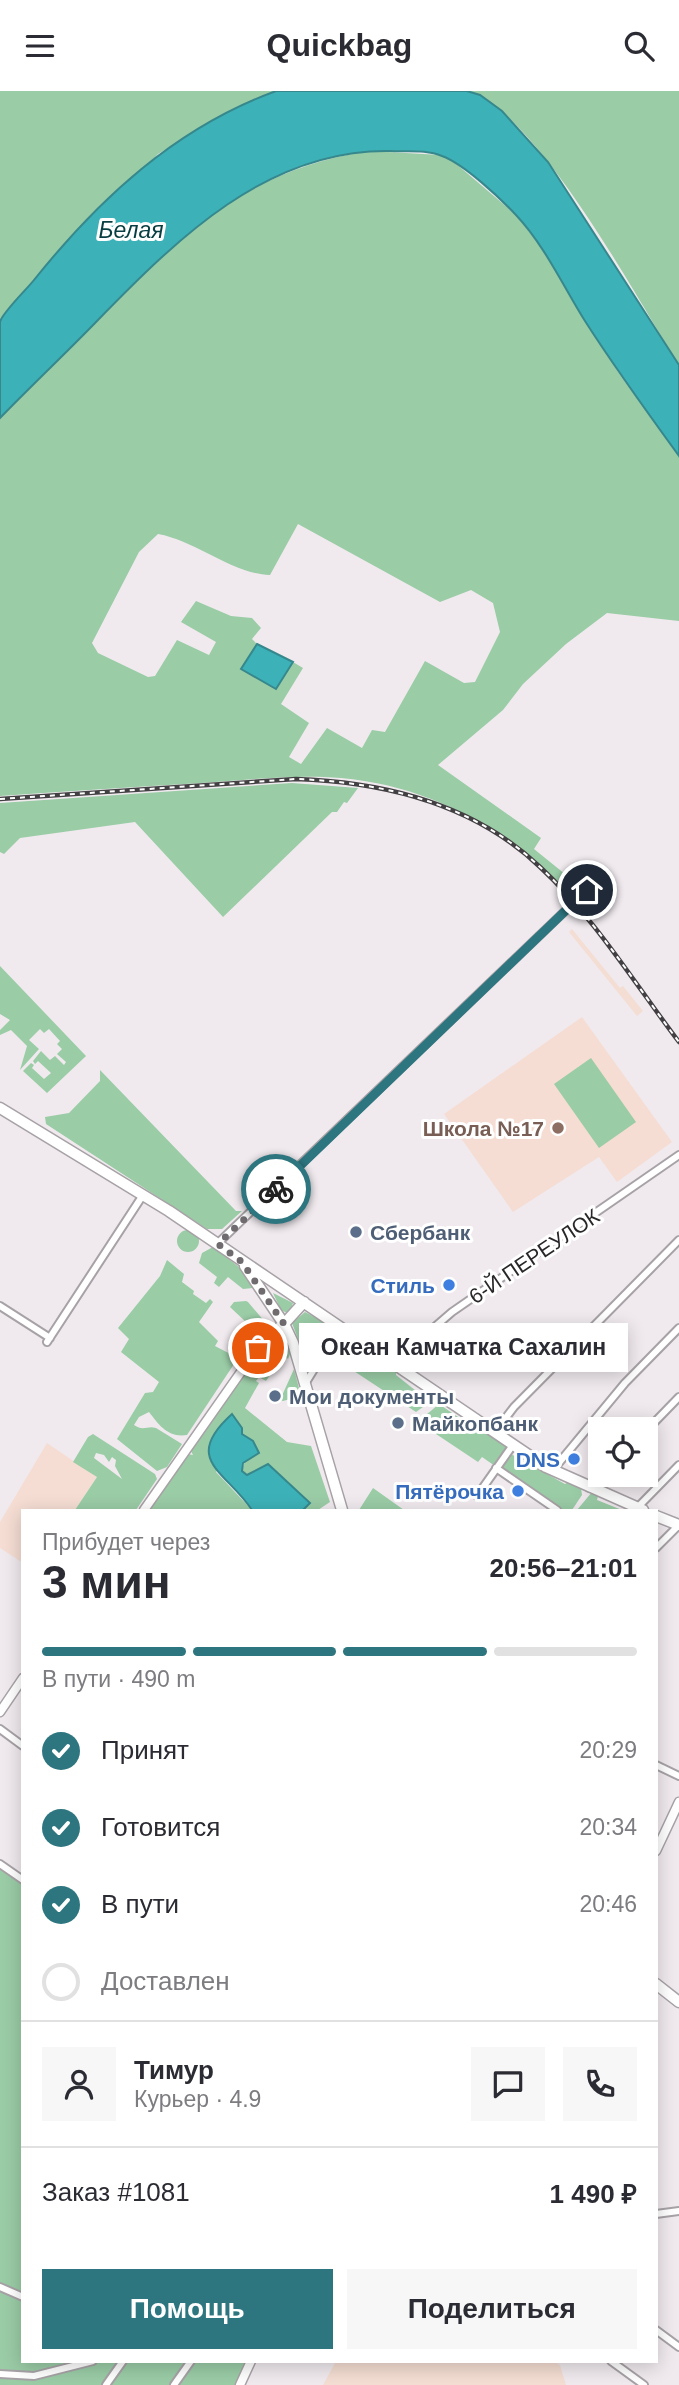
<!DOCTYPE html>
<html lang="ru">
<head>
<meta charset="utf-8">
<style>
  :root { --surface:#fff; --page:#f7f7f7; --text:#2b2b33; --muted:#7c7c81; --line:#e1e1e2; --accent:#2d757f }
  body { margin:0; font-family:Helvetica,sans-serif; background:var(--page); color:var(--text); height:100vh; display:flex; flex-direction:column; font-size:26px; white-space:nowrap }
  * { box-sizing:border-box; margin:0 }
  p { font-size:23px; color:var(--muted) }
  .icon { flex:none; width:38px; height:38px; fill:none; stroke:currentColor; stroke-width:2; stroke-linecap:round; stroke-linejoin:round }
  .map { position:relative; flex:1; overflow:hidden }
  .details { position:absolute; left:21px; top:1418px; width:637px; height:854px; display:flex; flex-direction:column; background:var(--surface); border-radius:0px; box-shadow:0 4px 18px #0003 }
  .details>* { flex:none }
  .fabs { position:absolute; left:588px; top:1326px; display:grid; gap:14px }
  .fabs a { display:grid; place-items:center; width:70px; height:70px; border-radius:0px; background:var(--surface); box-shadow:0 4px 18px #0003; font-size:35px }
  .pin { position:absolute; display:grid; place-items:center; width:60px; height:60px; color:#fff; margin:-30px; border:4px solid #fff; border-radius:50%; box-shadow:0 2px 7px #0007 }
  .courier { position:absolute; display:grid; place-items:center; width:70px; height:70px; margin:-35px; border:5px solid #2d757f; border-radius:50%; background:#fff; color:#222; box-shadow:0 2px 9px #0007 }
  .bubble { position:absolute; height:49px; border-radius:0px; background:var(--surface); box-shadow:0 4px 18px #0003; font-size:23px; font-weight:700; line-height:49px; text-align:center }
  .headline em { font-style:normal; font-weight:700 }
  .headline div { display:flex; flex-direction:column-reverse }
  .headline { display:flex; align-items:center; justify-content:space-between; height:119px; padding:0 21px }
  h1 { font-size:46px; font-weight:700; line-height:52px }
  .bar { display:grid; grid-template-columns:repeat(4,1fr); gap:10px 7px; align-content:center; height:84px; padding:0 21px }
  .bar i { height:9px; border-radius:5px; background:var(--line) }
  .bar .current { background:var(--accent) }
  .bar p { grid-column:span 4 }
  .line { display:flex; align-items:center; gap:18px; padding:0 21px; border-top:2px solid var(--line) }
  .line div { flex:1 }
  .round { display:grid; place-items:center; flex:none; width:74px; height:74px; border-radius:0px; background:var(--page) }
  ol { padding:0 21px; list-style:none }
  li { display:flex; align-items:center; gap:21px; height:77px }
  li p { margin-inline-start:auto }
  li .icon { padding:7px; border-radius:50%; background:var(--accent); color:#fff; stroke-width:4 }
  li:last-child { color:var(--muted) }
  li i { width:38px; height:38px; border:4px solid var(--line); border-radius:50% }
  .primary-button { display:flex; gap:14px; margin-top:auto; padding:14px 21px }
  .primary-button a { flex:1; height:80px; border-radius:0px; background:var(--accent); color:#fff; font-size:28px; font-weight:700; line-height:80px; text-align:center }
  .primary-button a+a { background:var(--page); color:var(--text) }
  header { display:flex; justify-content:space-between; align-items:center; height:91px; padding:0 21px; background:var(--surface); font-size:32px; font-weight:700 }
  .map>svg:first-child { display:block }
  .industrial { fill:#f4ddd2 }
  .education { fill:#f5ddd3 }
  .green { fill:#9acca6; fill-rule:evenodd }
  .water { fill:#3cb2b8; stroke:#36888d; stroke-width:2 }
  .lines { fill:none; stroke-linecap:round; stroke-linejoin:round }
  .minor-casing { stroke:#a7a2a6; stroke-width:10 }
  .tertiary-casing { stroke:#a7a2a6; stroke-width:11 }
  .secondary-casing { stroke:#a7a2a6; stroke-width:13 }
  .minor { stroke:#fff; stroke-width:6 }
  .tertiary { stroke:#fff; stroke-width:8 }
  .secondary { stroke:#fff; stroke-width:10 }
  .rail-casing { stroke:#434043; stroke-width:4.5 }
  .rail { stroke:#fff; stroke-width:2; stroke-dasharray:5; stroke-linecap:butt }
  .done { stroke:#6f6b6e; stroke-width:7; stroke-dasharray:0 12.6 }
  .route { stroke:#2d757f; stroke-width:9 }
  .education-dot { fill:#8d6e63; stroke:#fff; stroke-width:2.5 }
  .service-dot { fill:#5c6f8a; stroke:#fff; stroke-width:2.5 }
  .shop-dot { fill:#3f7fe0; stroke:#fff; stroke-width:2.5 }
  .labels { text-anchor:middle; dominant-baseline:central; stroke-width:6; stroke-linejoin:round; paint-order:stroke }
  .education-label { font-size:21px; font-weight:bold; fill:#785e54; stroke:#fff; text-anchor:end }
  .service-label { font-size:21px; font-weight:bold; fill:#4e5e75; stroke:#fff; text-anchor:start }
  .street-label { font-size:21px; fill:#292729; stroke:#fff }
  .shop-label { font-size:21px; font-weight:bold; fill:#366cbe; stroke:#fff; text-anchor:end }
  .water-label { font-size:23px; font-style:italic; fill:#083e41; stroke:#fff }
</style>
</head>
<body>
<header><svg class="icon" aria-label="menu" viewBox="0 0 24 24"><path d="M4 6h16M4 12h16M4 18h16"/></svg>Quickbag<svg class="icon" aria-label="search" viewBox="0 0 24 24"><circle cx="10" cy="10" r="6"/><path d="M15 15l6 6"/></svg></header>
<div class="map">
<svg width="679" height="2294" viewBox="0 0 679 2294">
  <rect width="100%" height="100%" fill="#f0eaef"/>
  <!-- industrial -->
  <path class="industrial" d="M 572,838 L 620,897 L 623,895 L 643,920 L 637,925 L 569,841 Z
    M 336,2270 L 553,2270 L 560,2274 L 566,2294 L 323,2294 Z"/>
  <!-- education -->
  <path class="education" d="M 582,926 L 672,1051 L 617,1091 L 599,1066 L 513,1121 L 444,1023 Z
    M 47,1352 L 97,1386 L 75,1419 L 23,1419 L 23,1472 L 0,1457 L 0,1431 Z"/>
  <!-- green -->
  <path class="green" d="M 0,0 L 276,0 L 229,20 L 158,63 L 0,229 Z
    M 467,0 L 679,0 L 679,274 C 636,207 539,23 467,0 Z
    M 370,60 L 441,64 L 454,71 L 516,124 L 545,161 L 618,281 L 679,365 L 679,530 L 607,522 L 566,553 L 523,593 L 503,619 L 438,674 L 541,747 L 534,758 L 581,796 L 572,805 C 510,740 432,695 341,687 C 295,683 248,689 202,692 C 135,696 67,700 0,705 L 0,327 C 32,294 65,262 97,230 C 181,144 246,78 370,60 ZM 298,433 L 440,511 L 471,499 L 493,512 L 500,541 L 475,591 L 464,592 L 425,570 L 385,641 L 372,639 L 362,657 L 327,637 L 301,673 L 289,666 L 309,632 L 281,613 L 303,577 L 293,571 L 276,598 L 241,578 L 257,553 L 252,548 L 261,537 L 252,527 L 231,525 L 196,510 L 181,531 L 216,551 L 209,564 L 177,549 L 155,585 L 148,586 L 98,562 L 92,552 L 139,461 L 158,443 C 197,450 232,483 270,484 Z
    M 292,692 L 358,697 L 347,712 L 344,711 L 337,721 L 332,721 L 223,826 L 135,731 L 20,747 L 4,763 L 0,761 L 0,712 Z
    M 0,875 L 86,965 L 47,1002 L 23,980 L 31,972 L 34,974 L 32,977 L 44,988 L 51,982 L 38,970 L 35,973 L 33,970 L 41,960 L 50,969 L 55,965 L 64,974 L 66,971 L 57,963 L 62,958 L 57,953 L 60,950 L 49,938 L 44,942 L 40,938 L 29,949 L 39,958 L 20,979 L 27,955 L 11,939 L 0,944 L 0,939 L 10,929 L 0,923 Z
    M 591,967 L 636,1031 L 599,1057 L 554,993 Z
    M 100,979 L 236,1120 L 242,1120 L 222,1138 L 207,1138 L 46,1033 L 45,1026 L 69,1022 L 100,990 Z
    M177 1150a11 11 0 1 1 22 0a11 11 0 1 1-22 0Z
    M 213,1156 L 243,1179 L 253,1197 L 243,1198 L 228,1186 L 219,1196 L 214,1192 L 217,1186 L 199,1172 L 202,1162 Z
    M 167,1169 L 184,1183 L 182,1191 L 194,1200 L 193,1203 L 206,1212 L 210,1208 L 213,1211 L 199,1231 L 218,1250 L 215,1255 L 238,1267 L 187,1344 C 168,1347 159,1334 149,1321 L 139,1326 L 134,1334 C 144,1341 147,1334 156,1337 L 182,1353 L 167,1376 L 157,1380 L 117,1348 L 145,1302 L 153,1301 L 159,1291 L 121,1261 L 129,1248 L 118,1237 L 160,1185 Z
    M 273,1202 L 293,1212 L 289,1223 L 281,1219 Z
    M 246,1210 L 248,1211 L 265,1231 L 248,1233 L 230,1216 L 234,1211 Z
    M 305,1221 L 328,1233 L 329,1242 L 311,1272 L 306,1269 L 292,1232 Z
    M 276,1242 L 284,1247 L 290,1263 L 288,1268 L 284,1264 L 266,1290 L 259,1286 L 256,1290 L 259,1292 L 245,1317 L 287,1351 L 311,1355 L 330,1411 L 318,1419 L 303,1419 L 310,1412 L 241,1380 L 253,1353 L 253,1350 L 242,1343 L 216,1381 L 252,1419 L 148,1419 L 187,1363 L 193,1364 L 190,1358 L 236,1292 Z
    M 342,1243 L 396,1277 L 396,1284 L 430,1311 L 416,1321 L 328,1263 Z
    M 294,1278 L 301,1305 L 283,1310 L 280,1309 Z
    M 439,1313 L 477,1339 L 486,1338 L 507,1354 L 495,1375 L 482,1366 L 478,1371 L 433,1341 L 438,1332 L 426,1324 Z
    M 93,1343 L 155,1383 L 157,1388 L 136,1419 L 75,1419 L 97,1386 L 73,1371 L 88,1346 ZM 96,1362 L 104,1364 L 109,1371 L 112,1366 L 116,1369 L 115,1375 L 122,1388 L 94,1367 Z
    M 509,1362 L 565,1393 L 568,1391 L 581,1397 L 582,1404 L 572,1419 L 560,1419 L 498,1377 Z
    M 373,1397 L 404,1419 L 359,1419 Z
    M 592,1401 L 598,1405 L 597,1409 L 622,1419 L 577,1419 Z
    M 0,1775 L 23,1791 L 23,2270 L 251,2270 L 240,2294 L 0,2294 Z"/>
  <!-- water -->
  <path class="water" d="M 276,0 L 467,0 L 480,4 L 502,20 L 548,71 L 679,274 L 679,365 C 647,321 615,277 585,230 C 563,195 545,155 516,124 C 500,107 464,73 442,65 C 426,58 407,61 390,60 C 267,58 177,148 97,230 C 65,263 32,294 0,327 C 0,305 0,249 0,231 C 2,222 27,198 34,189 C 99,108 175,37 276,0 Z
    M 257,553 L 293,571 L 276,598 L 241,578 Z
    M 232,1323 L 242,1337 L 242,1343 L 253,1350 L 259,1362 L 243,1372 L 242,1380 L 247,1384 L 268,1373 L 310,1412 L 303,1419 L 252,1419 C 226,1380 181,1369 232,1323 Z"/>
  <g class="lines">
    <defs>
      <path id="minor" d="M 217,1153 L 587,799
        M 0,1215 L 50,1247
        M 47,1251 L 143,1104
        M 393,1272 L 452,1221 L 679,1064
        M 305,1293 L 340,1236
        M 646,1340 L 679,1306
        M 495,1341 L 514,1316 L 679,1149
        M 496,1377 L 557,1419
        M 553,1379 L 625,1292 L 679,1237
        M 589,1397 L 602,1384
        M 477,1405 L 513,1354
        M 637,1417 L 679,1374
        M 656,1457 L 679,1434
        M 0,1638 L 23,1655
        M 656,1674 L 679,1685
        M 0,1773 L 23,1789
        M 656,2123 L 679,2120
        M 0,2196 L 23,2206
        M 656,2239 L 679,2256
        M 611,2270 L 644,2294
        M 0,2283 L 34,2285 L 93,2270
        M 106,2294 L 123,2270
        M 174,2294 L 191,2270"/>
      <path id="tertiary" d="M 144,1419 L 269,1241 L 284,1233
        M 0,1621 L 23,1587
        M 656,1760 L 679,1711
        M 240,2294 L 251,2270"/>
      <path id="secondary" d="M 0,1017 L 169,1120 L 546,1376 L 643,1419
        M 245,1175 L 284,1233 L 293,1252 L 342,1419
        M 284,1233 L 304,1211
        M 656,1425 L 679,1434
        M 656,1893 L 679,1911"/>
    </defs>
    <!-- minor casing -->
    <use href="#minor" class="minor-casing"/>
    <!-- tertiary casing -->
    <use href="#tertiary" class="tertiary-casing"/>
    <!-- secondary casing -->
    <use href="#secondary" class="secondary-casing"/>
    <!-- minor -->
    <use href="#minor" class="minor"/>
    <!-- tertiary -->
    <use href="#tertiary" class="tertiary"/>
    <!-- secondary -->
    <use href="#secondary" class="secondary"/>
    <defs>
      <path id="rail" d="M 0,708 L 296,688 C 384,691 474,713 540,776 C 594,826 635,893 679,951"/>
    </defs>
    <!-- rail casing -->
    <use href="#rail" class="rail-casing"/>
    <!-- rail -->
    <use href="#rail" class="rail"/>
  </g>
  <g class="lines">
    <!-- done -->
    <path class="done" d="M 258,1257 L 270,1241 L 284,1233 L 242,1171 L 218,1153 L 276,1098"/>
    <!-- route -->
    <path class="route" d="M 276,1098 L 587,799"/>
  </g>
  <!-- markers -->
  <circle class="education-dot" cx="558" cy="1037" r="7"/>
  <g class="service-dot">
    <circle cx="356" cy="1141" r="7"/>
    <circle cx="275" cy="1305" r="7"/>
    <circle cx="398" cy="1332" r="7"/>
  </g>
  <g class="shop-dot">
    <circle cx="449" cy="1194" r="7"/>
    <circle cx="574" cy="1368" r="7"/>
    <circle cx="518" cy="1400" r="7"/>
  </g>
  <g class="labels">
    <!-- education labels -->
    <g class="education-label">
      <text x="544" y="1037">Школа №17</text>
    </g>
    <!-- service labels -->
    <g class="service-label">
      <text x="370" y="1141">Сбербанк</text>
      <text x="289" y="1305">Мои документы</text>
      <text x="412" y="1332">Майкопбанк</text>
    </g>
    <!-- street labels -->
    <g class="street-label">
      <text transform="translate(534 1165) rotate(-34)">6-Й ПЕРЕУЛОК</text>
    </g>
    <!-- shop labels -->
    <g class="shop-label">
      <text x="435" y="1194">Стиль</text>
      <text x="560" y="1368">DNS</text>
      <text x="504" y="1400">Пятёрочка</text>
    </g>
    <!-- water labels -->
    <g class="water-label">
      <text x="131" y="139">Белая</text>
    </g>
  </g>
</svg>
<div class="fabs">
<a><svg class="icon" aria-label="locate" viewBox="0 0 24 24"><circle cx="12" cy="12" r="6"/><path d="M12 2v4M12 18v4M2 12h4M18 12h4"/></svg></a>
</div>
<div class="pin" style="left:258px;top:1257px;background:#ea580c"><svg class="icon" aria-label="bag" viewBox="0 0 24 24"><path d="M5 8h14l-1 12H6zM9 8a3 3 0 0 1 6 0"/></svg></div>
<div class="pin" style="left:587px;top:799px;background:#1f2937"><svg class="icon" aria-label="home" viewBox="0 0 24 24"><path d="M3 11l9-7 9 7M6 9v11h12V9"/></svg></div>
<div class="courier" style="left:276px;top:1098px"><svg class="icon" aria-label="bike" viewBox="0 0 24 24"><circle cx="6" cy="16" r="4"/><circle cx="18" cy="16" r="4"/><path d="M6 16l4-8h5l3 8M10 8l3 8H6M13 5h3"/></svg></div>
<div class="bubble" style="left:299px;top:1232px;width:329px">Океан Камчатка Сахалин</div>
<section class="details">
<div class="headline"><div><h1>3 мин</h1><p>Прибудет через</p></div><em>20:56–21:01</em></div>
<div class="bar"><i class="current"></i><i class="current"></i><i class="current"></i><i></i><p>В пути · 490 m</p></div>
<ol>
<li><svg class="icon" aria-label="check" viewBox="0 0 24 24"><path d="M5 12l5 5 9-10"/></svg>Принят<p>20:29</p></li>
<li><svg class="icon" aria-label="check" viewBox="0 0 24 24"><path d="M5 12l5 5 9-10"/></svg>Готовится<p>20:34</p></li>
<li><svg class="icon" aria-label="check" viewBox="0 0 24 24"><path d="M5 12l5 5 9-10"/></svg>В пути<p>20:46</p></li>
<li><i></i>Доставлен</li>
</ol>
<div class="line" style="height:126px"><a class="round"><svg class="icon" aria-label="person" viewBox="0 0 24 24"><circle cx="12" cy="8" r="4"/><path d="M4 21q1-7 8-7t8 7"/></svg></a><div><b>Тимур</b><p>Курьер · 4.9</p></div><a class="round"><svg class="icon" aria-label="chat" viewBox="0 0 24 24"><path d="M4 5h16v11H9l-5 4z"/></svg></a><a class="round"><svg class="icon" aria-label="phone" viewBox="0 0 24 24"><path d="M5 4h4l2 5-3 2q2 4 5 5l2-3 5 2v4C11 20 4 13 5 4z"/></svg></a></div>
<div class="line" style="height:91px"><div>Заказ #1081</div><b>1 490 ₽</b></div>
<div class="primary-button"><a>Помощь</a><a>Поделиться</a></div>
</section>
</div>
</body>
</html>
